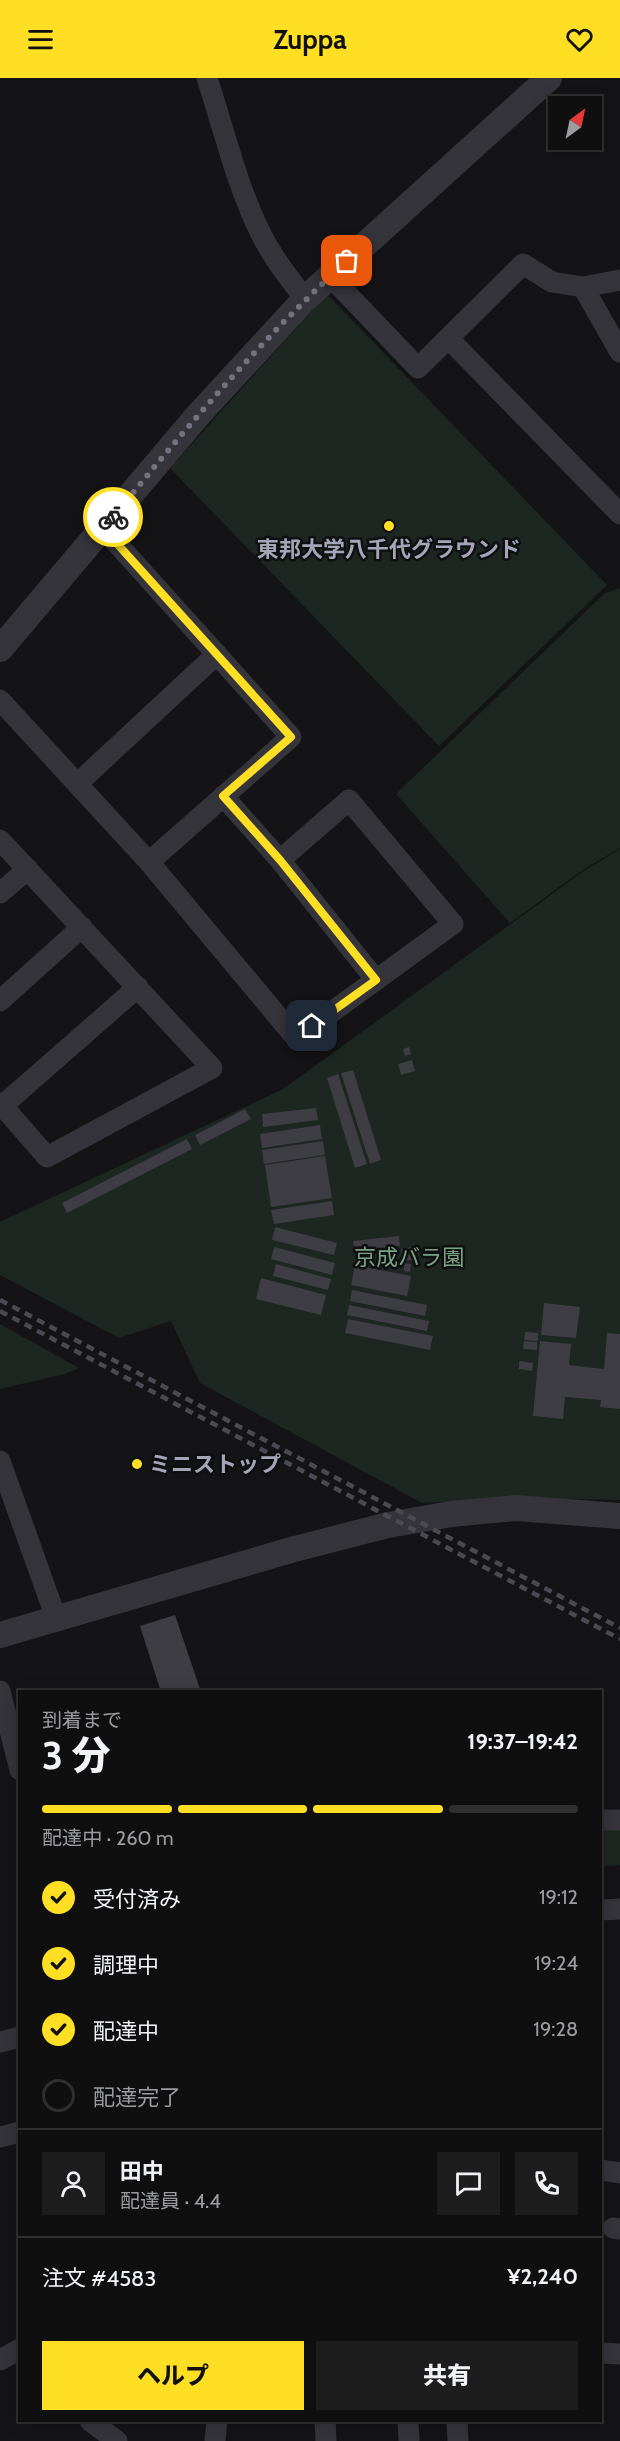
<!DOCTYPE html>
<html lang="ja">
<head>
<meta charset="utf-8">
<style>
  :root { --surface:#0f0f10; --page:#1d1d1e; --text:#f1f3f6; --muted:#9b9c9f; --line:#2f2f30; --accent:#fedf23 }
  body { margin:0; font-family:Cabin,"Noto Sans JP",sans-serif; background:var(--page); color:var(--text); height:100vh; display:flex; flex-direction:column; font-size:22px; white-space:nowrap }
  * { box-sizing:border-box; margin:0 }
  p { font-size:20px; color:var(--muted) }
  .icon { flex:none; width:33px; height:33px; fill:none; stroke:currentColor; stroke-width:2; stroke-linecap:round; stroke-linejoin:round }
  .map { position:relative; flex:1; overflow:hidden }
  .details { position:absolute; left:18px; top:1612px; width:584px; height:732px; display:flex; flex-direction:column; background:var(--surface); border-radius:0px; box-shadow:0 3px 15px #0003,0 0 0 2px var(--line) }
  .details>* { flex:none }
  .needle { width:39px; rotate:33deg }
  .buttons { position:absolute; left:548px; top:18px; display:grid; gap:12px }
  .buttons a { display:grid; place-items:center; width:54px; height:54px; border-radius:0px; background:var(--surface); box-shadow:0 3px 15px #0003,0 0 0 2px var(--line); font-size:30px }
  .pin { position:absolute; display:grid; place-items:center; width:51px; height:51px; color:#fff; margin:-26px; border-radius:12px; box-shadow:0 3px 9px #0006 }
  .courier { position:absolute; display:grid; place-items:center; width:60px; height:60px; margin:-30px; border:4px solid #fedf23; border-radius:50%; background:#fff; color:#222; box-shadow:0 2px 8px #0007 }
  .headline em { font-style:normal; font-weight:800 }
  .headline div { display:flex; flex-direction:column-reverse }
  .headline { display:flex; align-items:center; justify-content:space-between; height:102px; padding:0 24px }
  h1 { font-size:39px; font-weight:800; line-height:45px }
  .bar { display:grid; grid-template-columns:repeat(4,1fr); gap:9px 6px; align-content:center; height:72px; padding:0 24px }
  .bar i { height:8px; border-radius:4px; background:var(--line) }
  .bar .on { background:var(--accent) }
  .bar p { grid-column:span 4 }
  .line { display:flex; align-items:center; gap:15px; padding:0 24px; border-top:2px solid var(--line) }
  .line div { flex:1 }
  .round { display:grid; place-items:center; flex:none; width:63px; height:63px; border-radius:0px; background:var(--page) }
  ol { padding:0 24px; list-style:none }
  li { display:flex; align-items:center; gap:18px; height:66px }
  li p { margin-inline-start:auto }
  li .icon { padding:6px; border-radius:50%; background:var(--accent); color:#111; stroke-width:4 }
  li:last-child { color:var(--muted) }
  li i { width:33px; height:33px; border:3px solid var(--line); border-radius:50% }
  .cta { display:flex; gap:12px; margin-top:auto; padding:12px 24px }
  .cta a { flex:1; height:69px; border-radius:0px; background:var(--accent); color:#111; font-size:24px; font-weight:800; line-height:69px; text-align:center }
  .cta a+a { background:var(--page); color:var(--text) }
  header { display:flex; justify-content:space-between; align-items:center; height:78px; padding:0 24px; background:var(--accent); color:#111; font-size:27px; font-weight:800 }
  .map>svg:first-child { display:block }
  .green { fill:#1d2620 }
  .building { fill:#3e3d43 }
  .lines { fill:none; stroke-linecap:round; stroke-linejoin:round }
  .minor { stroke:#35343b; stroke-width:21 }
  .tertiary { stroke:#35343b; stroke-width:26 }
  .rail { stroke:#494a52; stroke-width:4.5; stroke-dasharray:8 6; stroke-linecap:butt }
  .done { stroke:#72737f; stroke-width:6; stroke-dasharray:0 10.8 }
  .route { stroke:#fedf23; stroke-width:8 }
  .poi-dot { fill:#fedf23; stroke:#0f0f11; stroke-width:2 }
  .labels { text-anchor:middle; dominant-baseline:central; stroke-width:5; stroke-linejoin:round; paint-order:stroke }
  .poi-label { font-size:22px; font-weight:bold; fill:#a4a6b7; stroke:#0f0f11 }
  .park-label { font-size:22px; fill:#7aa385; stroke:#0f0f11 }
</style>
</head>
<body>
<header><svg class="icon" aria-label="menu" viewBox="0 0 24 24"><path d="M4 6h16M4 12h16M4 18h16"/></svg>Zuppa<svg class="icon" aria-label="heart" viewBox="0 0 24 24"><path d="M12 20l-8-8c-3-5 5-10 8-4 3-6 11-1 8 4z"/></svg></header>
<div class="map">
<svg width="620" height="2363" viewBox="0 0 620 2363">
  <rect width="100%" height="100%" fill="#141416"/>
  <!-- green -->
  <path class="green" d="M 327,216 L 607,507 L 439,668 L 170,390 Z
    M 620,510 L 620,770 L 584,791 L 510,845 L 396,716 L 605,515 Z
    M 620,771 L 620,1422 L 515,1420 L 422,1425 L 200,1305 L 171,1243 L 119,1260 L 0,1197 L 0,1144 L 283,1011 L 584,793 Z
    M 0,1246 L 79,1290 L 65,1296 L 0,1311 Z
    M 600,1742 L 620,1743 L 620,1787 L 600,1788 Z"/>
  <!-- building -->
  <path class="building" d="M 409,969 L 411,976 L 405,978 L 403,971 Z
    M 412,982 L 415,993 L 401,997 L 398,986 Z
    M 353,992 L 381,1082 L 370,1086 L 341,995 Z
    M 338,996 L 367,1086 L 355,1090 L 327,1000 Z
    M 316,1030 L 318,1042 L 263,1049 L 262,1036 Z
    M 245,1031 L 251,1041 L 200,1067 L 195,1057 Z
    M 320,1047 L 322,1061 L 262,1070 L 260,1056 Z
    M 187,1061 L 192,1071 L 67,1135 L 62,1125 Z
    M 323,1063 L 325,1077 L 264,1086 L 262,1072 Z
    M 325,1078 L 332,1120 L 271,1129 L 265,1087 Z
    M 332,1123 L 334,1137 L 274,1146 L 271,1132 Z
    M 275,1149 L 337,1165 L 334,1177 L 272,1162 Z
    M 399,1158 L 400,1168 L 355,1173 L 353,1163 Z
    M 274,1169 L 335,1185 L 332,1197 L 271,1181 Z
    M 413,1169 L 414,1182 L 402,1183 L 401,1171 Z
    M 404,1185 L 411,1186 L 410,1194 L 404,1193 Z
    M 276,1186 L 331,1201 L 328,1212 L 273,1198 Z
    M 355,1187 L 411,1198 L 407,1218 L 351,1207 Z
    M 261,1200 L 326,1217 L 321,1237 L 256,1221 Z
    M 352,1212 L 427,1227 L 425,1238 L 350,1223 Z
    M 544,1225 L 580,1229 L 576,1260 L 541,1257 Z
    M 349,1227 L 429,1243 L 427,1253 L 347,1237 Z
    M 348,1241 L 433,1258 L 430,1272 L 345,1255 Z
    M 525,1254 L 538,1255 L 538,1263 L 524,1262 Z
    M 607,1255 L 620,1256 L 620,1331 L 600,1329 L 601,1322 L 565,1319 L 563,1341 L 533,1338 L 540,1263 L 571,1266 L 569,1287 L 604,1291 Z
    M 524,1263 L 537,1264 L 537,1272 L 523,1271 Z
    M 519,1283 L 533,1285 L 532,1293 L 519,1291 Z
    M 175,1537 L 201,1614 L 161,1614 L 140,1548 Z"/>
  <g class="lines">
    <!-- minor -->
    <path class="minor" d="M 207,0 C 224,52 237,108 261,156 C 273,180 289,200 305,221
      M 330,198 L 418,290 L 523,186 L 552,204 L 583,209 L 620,202
      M 583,209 L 620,274
      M 448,260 L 620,436
      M 103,450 L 291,659 L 149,784
      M 0,622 L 149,784 L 296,960 L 453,846 L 349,722 L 280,782
      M 77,706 L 217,576
      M 223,718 L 280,782 L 376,902
      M 0,762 L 212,990 L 47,1079 L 0,1025
      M 0,815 L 28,791
      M 0,923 L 82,849
      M 2,1028 L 138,909
      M 0,1383 L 56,1540
      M 0,1613 L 20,1692
      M 600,1742 L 620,1742
      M 600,1832 L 620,1831
      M 0,1964 L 20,1959
      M 0,2059 L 20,2054
      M 601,2092 L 620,2095
      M 613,2150 L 620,2151
      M 600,2275 L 620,2276
      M 0,2282 L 20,2271
      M 90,2343 L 117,2363
      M 325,2343 L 326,2363
      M 408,2343 L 409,2363
      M 457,2343 L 458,2363
      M 215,2363 L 217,2343"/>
    <!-- tertiary -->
    <path class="tertiary" d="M 0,571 L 199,336 L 305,221 L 549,0
      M 0,1557 L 291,1472 L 388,1447 L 451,1436 L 516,1430 L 620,1438"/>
    <!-- rail -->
    <path class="rail" d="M 0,1222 L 620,1550
      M 0,1233 L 620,1561"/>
  </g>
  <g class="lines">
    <!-- done -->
    <path class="done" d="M 113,439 C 186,350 261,261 347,183"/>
    <!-- route -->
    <path class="route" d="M 113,439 L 103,450 L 291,659 L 223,718 L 280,782 L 376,902 L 312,948"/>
  </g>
  <!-- markers -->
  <g class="poi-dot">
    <circle cx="389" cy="448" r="6"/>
    <circle cx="137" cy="1386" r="6"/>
  </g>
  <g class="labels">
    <!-- poi labels -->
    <g class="poi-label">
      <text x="389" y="471">東邦大学八千代グラウンド</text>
      <text x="149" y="1386" text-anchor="start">ミニストップ</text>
    </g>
    <!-- park labels -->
    <g class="park-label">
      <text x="409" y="1179">京成バラ園</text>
    </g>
  </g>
</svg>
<div class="buttons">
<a><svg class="needle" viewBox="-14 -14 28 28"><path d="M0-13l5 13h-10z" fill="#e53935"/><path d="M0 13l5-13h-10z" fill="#9b9c9f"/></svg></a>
</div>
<div class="pin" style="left:347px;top:183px;background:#ea580c"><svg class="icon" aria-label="bag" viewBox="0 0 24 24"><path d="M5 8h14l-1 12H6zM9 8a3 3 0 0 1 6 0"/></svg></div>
<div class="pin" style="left:312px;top:948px;background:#1f2937"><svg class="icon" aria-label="home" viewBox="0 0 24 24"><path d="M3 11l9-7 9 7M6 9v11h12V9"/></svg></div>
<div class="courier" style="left:113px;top:439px"><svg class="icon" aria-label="bike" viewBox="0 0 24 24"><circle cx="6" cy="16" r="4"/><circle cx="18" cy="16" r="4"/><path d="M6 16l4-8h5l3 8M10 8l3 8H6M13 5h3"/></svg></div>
<section class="details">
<div class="headline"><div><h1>3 分</h1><p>到着まで</p></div><em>19:37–19:42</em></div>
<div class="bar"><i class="on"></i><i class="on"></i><i class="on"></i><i></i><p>配達中 · 260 m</p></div>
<ol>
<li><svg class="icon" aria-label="check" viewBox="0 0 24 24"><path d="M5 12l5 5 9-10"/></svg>受付済み<p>19:12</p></li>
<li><svg class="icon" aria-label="check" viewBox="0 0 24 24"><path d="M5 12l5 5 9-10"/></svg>調理中<p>19:24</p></li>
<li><svg class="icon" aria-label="check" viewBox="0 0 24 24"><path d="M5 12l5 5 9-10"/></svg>配達中<p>19:28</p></li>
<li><i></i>配達完了</li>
</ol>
<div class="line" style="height:108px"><a class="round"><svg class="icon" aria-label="person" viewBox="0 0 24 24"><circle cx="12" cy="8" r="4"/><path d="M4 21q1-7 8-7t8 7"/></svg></a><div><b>田中</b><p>配達員 · 4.4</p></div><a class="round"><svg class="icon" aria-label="chat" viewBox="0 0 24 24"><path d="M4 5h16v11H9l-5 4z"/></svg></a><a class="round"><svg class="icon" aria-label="phone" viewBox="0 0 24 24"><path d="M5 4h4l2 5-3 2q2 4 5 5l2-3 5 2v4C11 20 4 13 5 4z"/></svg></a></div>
<div class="line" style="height:78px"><div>注文 #4583</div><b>¥2,240</b></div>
<div class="cta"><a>ヘルプ</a><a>共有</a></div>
</section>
</div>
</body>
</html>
